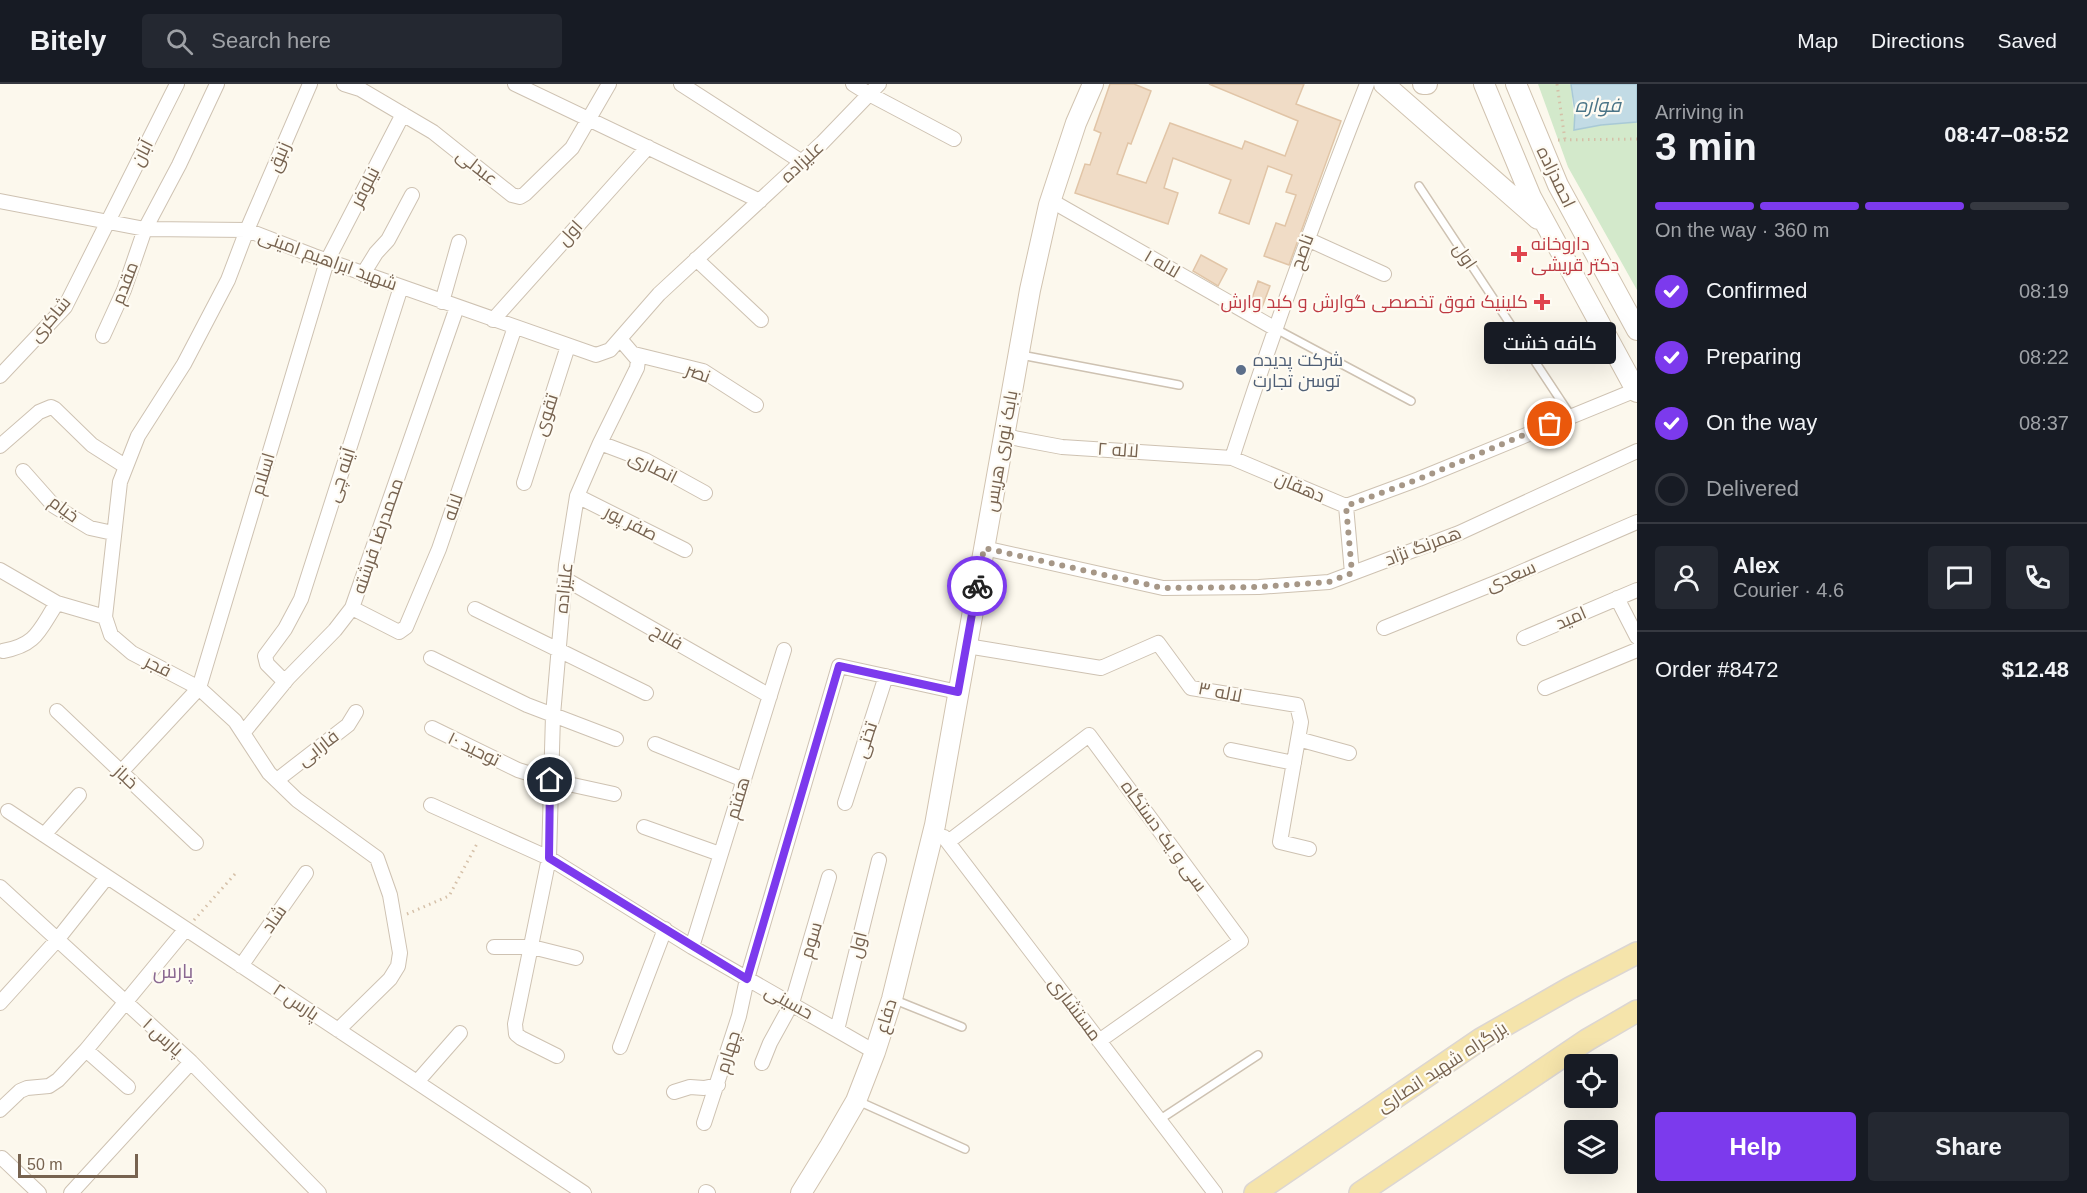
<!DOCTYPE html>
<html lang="en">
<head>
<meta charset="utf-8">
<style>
  :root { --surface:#171b24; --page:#242831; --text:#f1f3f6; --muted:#9ea1a6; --line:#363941; --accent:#7c3aed }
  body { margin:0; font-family:Helvetica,Cairo,sans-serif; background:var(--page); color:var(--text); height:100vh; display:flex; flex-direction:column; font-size:22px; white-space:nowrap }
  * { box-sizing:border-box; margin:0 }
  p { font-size:20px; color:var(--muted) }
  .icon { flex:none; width:33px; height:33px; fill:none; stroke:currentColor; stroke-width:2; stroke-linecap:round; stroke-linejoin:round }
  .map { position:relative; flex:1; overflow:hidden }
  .sheet { display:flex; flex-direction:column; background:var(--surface); width:450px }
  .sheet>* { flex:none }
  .buttons { position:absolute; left:1564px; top:970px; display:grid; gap:12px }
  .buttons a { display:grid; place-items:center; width:54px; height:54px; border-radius:6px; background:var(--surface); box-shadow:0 6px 24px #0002; font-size:30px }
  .scale { position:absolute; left:18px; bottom:15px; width:120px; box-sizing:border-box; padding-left:6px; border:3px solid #776350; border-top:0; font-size:16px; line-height:21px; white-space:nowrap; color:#776350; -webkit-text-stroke:4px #fefbf3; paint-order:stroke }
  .pin { position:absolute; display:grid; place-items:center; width:51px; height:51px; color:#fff; margin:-26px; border:3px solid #fff; border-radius:50%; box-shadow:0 2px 6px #0007 }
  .courier { position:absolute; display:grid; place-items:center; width:60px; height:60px; margin:-30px; border:4px solid #7c3aed; border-radius:50%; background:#fff; color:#222; box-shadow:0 2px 8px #0007 }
  .bubble { position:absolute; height:42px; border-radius:6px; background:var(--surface); box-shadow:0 6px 24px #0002; font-size:20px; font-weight:600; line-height:42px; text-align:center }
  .summary em { font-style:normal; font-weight:600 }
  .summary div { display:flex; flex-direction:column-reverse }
  .summary { display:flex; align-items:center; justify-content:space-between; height:102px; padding:0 18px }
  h1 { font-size:39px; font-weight:600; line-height:45px }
  .bar { display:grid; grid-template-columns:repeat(4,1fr); gap:9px 6px; align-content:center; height:72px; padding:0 18px }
  .bar i { height:8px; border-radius:4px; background:var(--line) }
  .bar .selected { background:var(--accent) }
  .bar p { grid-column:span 4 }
  .line { display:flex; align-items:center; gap:15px; padding:0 18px; border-top:2px solid var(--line) }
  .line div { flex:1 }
  .round { display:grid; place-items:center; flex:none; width:63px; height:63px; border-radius:6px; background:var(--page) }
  ol { padding:0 18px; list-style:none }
  li { display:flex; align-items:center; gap:18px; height:66px }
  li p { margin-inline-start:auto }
  li .icon { padding:6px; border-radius:50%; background:var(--accent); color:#fff; stroke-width:4 }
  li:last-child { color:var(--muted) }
  li i { width:33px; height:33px; border:3px solid var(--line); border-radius:50% }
  .primary-button { display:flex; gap:12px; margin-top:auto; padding:12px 18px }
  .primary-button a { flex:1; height:69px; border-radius:6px; background:var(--accent); color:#fff; font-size:24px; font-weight:600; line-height:69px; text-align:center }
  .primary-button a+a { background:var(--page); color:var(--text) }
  header { display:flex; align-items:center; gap:36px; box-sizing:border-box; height:84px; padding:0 30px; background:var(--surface); border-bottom:2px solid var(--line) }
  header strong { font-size:28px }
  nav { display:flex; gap:33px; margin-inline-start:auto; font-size:21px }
  .search { width:420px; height:54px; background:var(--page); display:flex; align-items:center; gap:15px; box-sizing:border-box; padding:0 21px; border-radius:6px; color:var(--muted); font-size:22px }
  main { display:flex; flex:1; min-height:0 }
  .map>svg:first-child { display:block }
  .green { fill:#d3e9cb }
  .water { fill:#c2dbe5; stroke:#a8c9d6; stroke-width:1.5 }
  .building { fill:#f0dcc6; stroke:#e1c5a7; stroke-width:1.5 }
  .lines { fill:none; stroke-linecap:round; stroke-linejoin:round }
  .service-casing { stroke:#cec2b2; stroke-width:10 }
  .minor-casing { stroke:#cec2b2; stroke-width:16 }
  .secondary-casing { stroke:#d1c3b0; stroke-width:22 }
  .primary-casing { stroke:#dcd6d2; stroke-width:24 }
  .path { stroke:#d5c0a8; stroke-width:3; stroke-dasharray:1.5 4.5; stroke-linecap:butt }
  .service { stroke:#fff; stroke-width:7 }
  .minor { stroke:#fff; stroke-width:14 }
  .secondary { stroke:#fff; stroke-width:20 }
  .primary { stroke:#f5e4ab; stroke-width:21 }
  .done { stroke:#a69787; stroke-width:6; stroke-dasharray:0 10.8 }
  .route { stroke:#7c3aed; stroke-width:8 }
  .health-dot { fill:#e0444e; stroke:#fefbf3; stroke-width:2 }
  .service-dot { fill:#5c6f8a; stroke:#fefbf3; stroke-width:2 }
  .labels { text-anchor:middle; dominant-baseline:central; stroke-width:4.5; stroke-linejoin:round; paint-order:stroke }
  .street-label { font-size:18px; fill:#776350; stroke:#fefbf3 }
  .health-label { font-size:18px; fill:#be3a42; stroke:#fefbf3; text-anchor:start }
  .service-label { font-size:18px; fill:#4e5e75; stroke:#fefbf3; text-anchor:start }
  .water-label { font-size:20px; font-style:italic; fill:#4b7588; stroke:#fefbf3 }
  .neighbourhood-label { font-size:20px; fill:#8a6891; stroke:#fefbf3 }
</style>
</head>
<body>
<header>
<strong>Bitely</strong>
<div class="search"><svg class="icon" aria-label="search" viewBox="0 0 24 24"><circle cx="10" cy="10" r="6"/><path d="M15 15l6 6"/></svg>Search here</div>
<nav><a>Map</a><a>Directions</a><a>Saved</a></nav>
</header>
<main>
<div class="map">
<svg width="1637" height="1109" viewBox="0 0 1637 1109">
  <rect width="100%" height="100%" fill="#fcf8ed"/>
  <!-- green -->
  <path class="green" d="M 1538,0 L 1571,0 L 1575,46 L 1601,41 L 1637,38 L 1637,206 L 1568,83 Z"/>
  <!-- water -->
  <path class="water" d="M 1571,0 L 1637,0 L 1637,38 L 1601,41 L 1574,46 L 1575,28 Z"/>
  <!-- building -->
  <path class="building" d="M 1110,0 L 1134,0 L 1151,7 L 1131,60 L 1128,59 L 1117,90 L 1146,99 L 1170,39 L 1242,65 L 1245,57 L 1285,72 L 1298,37 L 1209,0 L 1304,0 L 1296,20 L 1341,37 L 1289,181 L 1264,172 L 1276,139 L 1285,142 L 1296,111 L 1286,108 L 1292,91 L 1268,82 L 1249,140 L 1219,129 L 1231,96 L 1173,74 L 1164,104 L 1178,109 L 1168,140 L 1075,109 L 1085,80 L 1090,81 L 1101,49 L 1094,46 Z
    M 1201,171 L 1227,185 L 1218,202 L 1193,187 Z
    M 1258,197 L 1270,202 L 1261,226 L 1250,220 Z"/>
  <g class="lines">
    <defs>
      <path id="service" d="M 1419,102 L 1571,332
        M 1274,244 L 1411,317
        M 1021,271 L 1179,301
        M 895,916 L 962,943
        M 858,1017 L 965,1065
        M 1159,1036 L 1258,971"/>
      <path id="minor" d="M 310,0 L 247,146 L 228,196 L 184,280 L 138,352 L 120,398 L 105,533 L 111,551 L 132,569 L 199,604 L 235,637 L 269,689 L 297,716 L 377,774 L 390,811 L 400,869 L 398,882 L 390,895 L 338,946
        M 344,0 L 360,5 L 433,48 L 512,111 L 520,113 L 525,110 L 572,64 L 609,0
        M 515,0 L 760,117
        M 681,0 L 802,78
        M 853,0 L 869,10 L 954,55
        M 1050,116 L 1274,244
        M 0,117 L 145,145 L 247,146 L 314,172 L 596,271 L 610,266 L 659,210 L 822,59 L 879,0
        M 1307,155 L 1384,190
        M 696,175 L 761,236
        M 363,190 L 376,169 L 388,156 L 412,111
        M 442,218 L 459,158
        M 493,236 L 648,63
        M 103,252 L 124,206 L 145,145 L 179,81 L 217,0
        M 634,270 L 703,287 L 756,321
        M 0,292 L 65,223 L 177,0
        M 1004,352 L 1062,363 L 1232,374 L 1346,422 L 1419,395 L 1636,306
        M 600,359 L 645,376 L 705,409
        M 0,362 L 39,328 L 51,323 L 55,325 L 92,361 L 125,382
        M 1232,374 C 1273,247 1318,124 1367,0
        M 23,387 L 54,422 L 90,444 L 113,449
        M 524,399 L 568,262
        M 577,412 L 685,466
        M 1346,422 L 1352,489
        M 984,464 L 1163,504 L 1259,503 L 1329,498 L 1459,449 L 1637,367
        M 0,486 L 57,519 L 105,533
        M 565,495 L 770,612
        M 1617,514 L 1637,553
        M 352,524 L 399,548 L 406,543 L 439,465 L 515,243
        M 475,525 L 646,609
        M 1384,544 L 1505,495 L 1637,438
        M 1524,554 L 1637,506
        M 967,562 L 1101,584 L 1158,559 L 1191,604 L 1297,621 L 1301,638 L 1280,758 L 1309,765
        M 3,567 C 37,561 39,546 57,519
        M 431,574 L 527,621 L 616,655
        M 285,598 L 267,580 L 265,572 L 285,545 L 301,515 L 401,203
        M 1545,604 L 1637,566
        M 57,627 L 196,759
        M 432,644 L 518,686 L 550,696 L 614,710
        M 243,649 L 288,594 L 335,546 L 352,524 L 457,223
        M 1298,655 L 1349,669
        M 655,660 L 744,696
        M 1231,666 L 1294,679
        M 121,688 L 199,604 L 327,177 L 403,30
        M 277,696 L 348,641 L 356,628
        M 845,719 L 886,592
        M 431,721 L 549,774 L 692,863 L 875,968
        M 8,727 L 584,1109
        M 644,743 L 720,770
        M 44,751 L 79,711
        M 944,753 L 1215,1109
        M 948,758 L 1089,651 L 1241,857 L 1099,957
        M 0,803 L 191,978 L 319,1109
        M 494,863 L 532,863 L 576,874
        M 692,863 L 784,566
        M 241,882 L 306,789
        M 0,919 L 57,856 L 107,793
        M 837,946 L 879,776
        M 620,963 L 665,845
        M 86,966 L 128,1003
        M 557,972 L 521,954 L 516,950 L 515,940 L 549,774 L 553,631 L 566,481 L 577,412 L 600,359 L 637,284 L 638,276 L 620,255
        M 762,979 L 770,959 L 792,919 L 829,793
        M 417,998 L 460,949
        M 674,1008 L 690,1003 L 704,1004 L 718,1001
        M 0,1026 L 20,1007 L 27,1004 L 49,1002 L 58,996 L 86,966 L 185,846
        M 704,1039 L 739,932 L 747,895 L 839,582 L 958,608
        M 2,1074 L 39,1109
        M 706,1108 L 708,1109
        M 71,1109 L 191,978"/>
      <path id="secondary" d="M 1384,0 L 1538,135
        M 1423,0 L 1427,0
        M 1484,0 L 1531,113 L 1637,308
        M 1516,0 L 1558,101 L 1637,246
        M 801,1109 L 830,1062 L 856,1017 L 875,968 L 892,915 L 935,741 L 1030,206 L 1049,121 L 1076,39 L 1093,0"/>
      <path id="primary" d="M 1255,1109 L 1481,955 L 1570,904 L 1637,869
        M 1360,1109 L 1587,956 L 1637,927"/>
    </defs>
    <!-- service casing -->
    <use href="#service" class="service-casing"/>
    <!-- minor casing -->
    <use href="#minor" class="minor-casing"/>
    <!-- secondary casing -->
    <use href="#secondary" class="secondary-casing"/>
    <!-- primary casing -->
    <use href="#primary" class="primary-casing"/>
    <!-- path -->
    <path class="path" d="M 1557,0 L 1565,56
      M 1558,56 L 1637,55
      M 407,830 L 449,812 L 478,758
      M 194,836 L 235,790"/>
    <!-- service -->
    <use href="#service" class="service"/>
    <!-- minor -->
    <use href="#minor" class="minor"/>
    <!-- secondary -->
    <use href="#secondary" class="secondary"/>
    <!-- primary -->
    <use href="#primary" class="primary"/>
  </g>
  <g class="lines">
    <!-- done -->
    <path class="done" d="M 977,502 L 984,464 L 1163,504 L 1259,503 L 1329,498 L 1352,489 L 1346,422 L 1419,395 L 1550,340"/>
    <!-- route -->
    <path class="route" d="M 550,696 L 549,774 L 747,895 L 839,582 L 958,608 L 977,502"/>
  </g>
  <!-- markers -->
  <g class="health-dot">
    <path d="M1516 161h6v6h6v6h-6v6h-6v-6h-6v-6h6z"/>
    <path d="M1539 209h6v6h6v6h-6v6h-6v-6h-6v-6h6z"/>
  </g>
  <circle class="service-dot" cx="1241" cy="286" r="6"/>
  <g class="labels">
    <!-- street labels -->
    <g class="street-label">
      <text transform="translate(142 69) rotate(-63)">آبان</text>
      <text transform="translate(279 73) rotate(-67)">زنبق</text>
      <text transform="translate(802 78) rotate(-43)">علیزاده</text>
      <text transform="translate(477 83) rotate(38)">عبدلی</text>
      <text transform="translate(1556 93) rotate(64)">احمدزاده</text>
      <text transform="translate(365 103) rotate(-63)">نیلوفر</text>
      <text transform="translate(570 149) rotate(-48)">اول</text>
      <text transform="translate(1302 168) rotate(-70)">ناصح</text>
      <text transform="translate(1465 172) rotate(56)">اول</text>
      <text transform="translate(328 176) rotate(20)">شهید ابراهیم امینی</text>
      <text transform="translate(1162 180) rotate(30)">لاله ۱</text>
      <text transform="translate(125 199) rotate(-69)">مقدم</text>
      <text transform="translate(50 235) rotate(-50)">شاکری</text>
      <text transform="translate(698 289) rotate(21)">نصر</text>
      <text transform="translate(546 331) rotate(-72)">تقوی</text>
      <text transform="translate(1118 366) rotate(4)">لاله ۲</text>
      <text transform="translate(1001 367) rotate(-80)">بابک نوری هریس</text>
      <text transform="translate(653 383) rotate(26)">انصاری</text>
      <text transform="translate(263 390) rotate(-73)">اسلام</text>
      <text transform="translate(341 391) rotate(-72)">آینه چی</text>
      <text transform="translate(1300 403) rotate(23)">دهقان</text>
      <text transform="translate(453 423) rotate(-71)">لاله</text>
      <text transform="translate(64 425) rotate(37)">خیام</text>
      <text transform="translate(631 439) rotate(27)">صفر پور</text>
      <text transform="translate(378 452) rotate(-71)">محمدرضا فرشته</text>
      <text transform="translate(1423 462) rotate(-21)">همرنگ نژاد</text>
      <text transform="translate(1511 492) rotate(-23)">سعدی</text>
      <text transform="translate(564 504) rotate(-84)">علیزاده</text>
      <text transform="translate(1571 534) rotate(-23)">امید</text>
      <text transform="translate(667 553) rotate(30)">فلاح</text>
      <text transform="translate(158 582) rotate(27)">فجر</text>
      <text transform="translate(1220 608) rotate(11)">لاله ۳</text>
      <text transform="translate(866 656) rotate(-72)">تختی</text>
      <text transform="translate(318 664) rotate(-38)">فارابی</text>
      <text transform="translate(474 665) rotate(26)">توحید ۱۰</text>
      <text transform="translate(126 693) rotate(43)">خباز</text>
      <text transform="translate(738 714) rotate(-73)">هفتم</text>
      <text transform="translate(1164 752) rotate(54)">سی و یک دستگاه</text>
      <text transform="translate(274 835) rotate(-55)">شاد</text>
      <text transform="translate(811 856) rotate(-73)">سوم</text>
      <text transform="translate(858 861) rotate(-76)">اول</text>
      <text transform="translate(296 918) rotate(34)">پارس ۲</text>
      <text transform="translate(789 918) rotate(29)">حسینی</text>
      <text transform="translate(1075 925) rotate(53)">مستشاری</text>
      <text transform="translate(886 932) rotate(-73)">دفاع</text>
      <text transform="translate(163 953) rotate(42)">پارس ۱</text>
      <text transform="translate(728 968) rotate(-73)">چهارم</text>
      <text transform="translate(1442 983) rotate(-33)">بزرگراه شهید انصاری</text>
    </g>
    <!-- health labels -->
    <g class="health-label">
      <text x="1531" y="160">داروخانه<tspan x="1531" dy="21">دکتر قریشی</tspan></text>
      <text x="1528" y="218" text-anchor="end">کلینیک فوق تخصصی گوارش و کبد وارش</text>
    </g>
    <!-- service labels -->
    <g class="service-label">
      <text x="1253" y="276">شرکت پدیده<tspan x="1253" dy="21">توسن تجارت</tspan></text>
    </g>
    <!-- water labels -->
    <g class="water-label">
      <text x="1598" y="21">فواره</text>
    </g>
    <!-- neighbourhood labels -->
    <g class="neighbourhood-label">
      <text x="173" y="887">پارس</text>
    </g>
  </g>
</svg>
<div class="buttons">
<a><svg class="icon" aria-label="locate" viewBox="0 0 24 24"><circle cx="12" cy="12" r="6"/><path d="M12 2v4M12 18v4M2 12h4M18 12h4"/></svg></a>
<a><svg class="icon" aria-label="layers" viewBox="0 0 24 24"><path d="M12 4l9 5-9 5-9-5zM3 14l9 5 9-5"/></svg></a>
</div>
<div class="scale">50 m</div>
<div class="pin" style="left:1550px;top:340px;background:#ea580c"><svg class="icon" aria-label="bag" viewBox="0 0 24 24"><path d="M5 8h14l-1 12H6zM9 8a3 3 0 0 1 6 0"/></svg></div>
<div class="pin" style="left:550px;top:696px;background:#1f2937"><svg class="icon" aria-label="home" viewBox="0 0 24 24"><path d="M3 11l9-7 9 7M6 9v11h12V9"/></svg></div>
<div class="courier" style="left:977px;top:502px"><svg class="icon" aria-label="bike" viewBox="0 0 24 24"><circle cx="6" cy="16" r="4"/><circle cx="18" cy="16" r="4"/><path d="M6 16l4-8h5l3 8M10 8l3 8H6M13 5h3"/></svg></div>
<div class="bubble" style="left:1484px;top:238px;width:132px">کافه خشت</div>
</div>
<section class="sheet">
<div class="summary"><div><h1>3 min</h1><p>Arriving in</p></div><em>08:47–08:52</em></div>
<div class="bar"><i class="selected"></i><i class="selected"></i><i class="selected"></i><i></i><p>On the way · 360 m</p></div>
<ol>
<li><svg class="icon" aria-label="check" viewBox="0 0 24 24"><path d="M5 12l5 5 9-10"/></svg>Confirmed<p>08:19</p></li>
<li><svg class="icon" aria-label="check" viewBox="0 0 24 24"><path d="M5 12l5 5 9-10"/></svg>Preparing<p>08:22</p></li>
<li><svg class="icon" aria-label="check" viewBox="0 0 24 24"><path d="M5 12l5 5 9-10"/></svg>On the way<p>08:37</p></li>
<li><i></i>Delivered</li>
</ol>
<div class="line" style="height:108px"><a class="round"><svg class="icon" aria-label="person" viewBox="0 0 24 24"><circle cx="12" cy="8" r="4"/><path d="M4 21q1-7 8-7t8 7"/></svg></a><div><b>Alex</b><p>Courier · 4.6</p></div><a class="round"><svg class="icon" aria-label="chat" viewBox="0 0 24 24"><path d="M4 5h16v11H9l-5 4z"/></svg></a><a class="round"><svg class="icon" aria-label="phone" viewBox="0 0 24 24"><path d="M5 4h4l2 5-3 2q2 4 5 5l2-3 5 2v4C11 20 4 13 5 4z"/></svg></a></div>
<div class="line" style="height:78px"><div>Order #8472</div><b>$12.48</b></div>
<div class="primary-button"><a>Help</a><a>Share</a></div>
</section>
</main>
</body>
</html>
